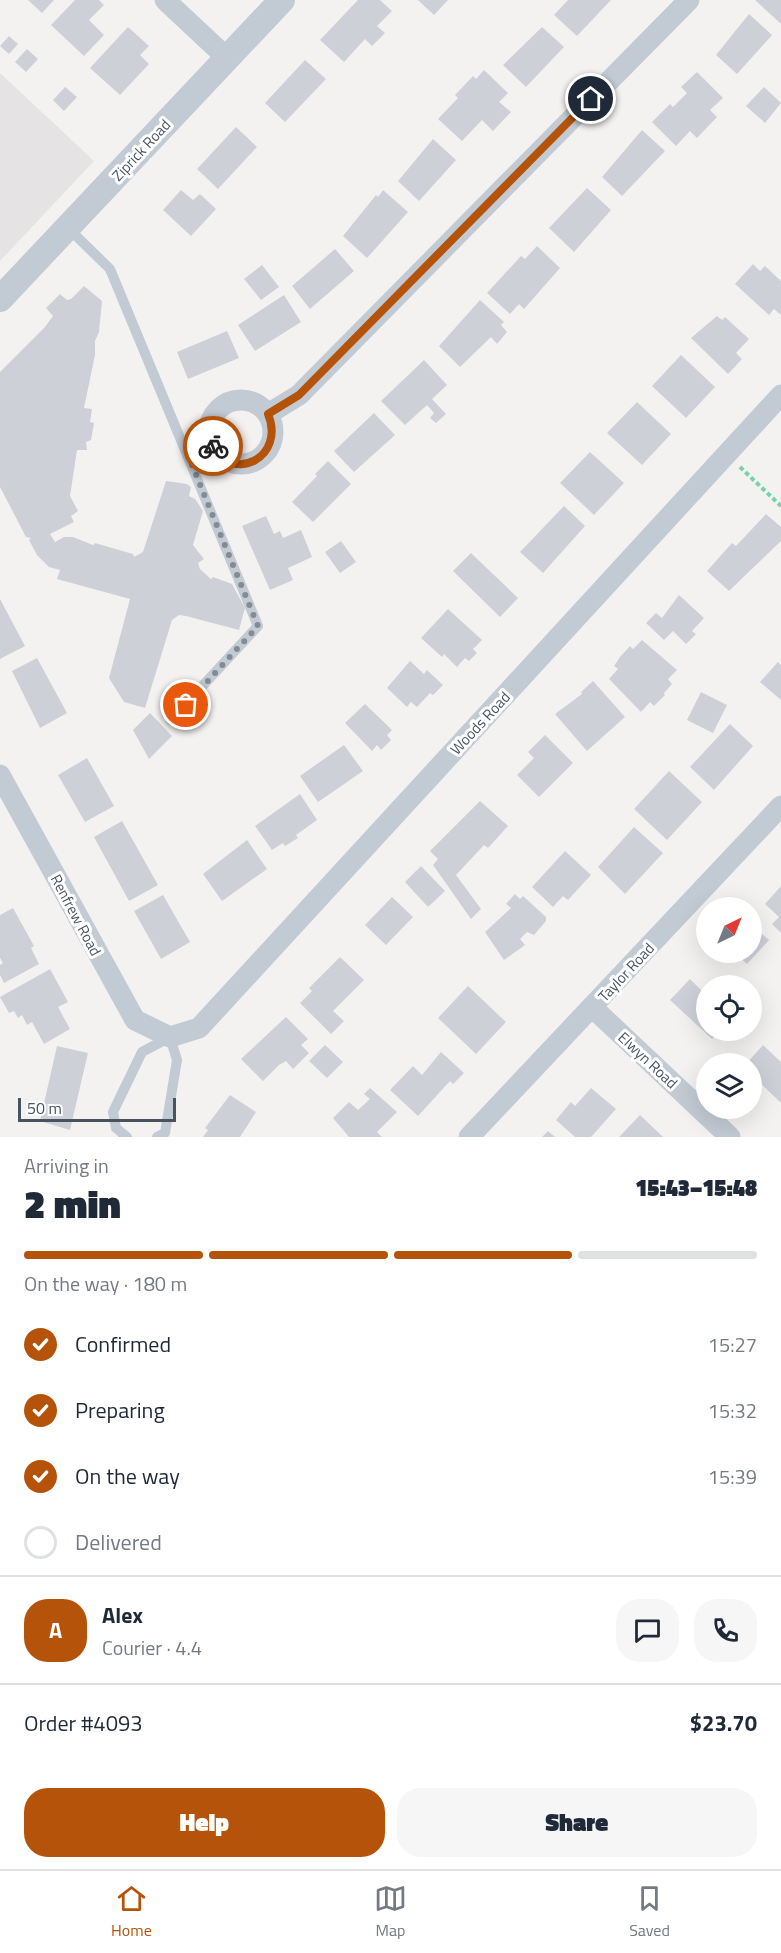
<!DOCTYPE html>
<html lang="en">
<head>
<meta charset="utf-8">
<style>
  :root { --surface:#fff; --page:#f6f6f7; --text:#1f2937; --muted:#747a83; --line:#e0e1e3; --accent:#b45309 }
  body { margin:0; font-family:"Titillium Web",sans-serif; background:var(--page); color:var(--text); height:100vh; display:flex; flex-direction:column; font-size:22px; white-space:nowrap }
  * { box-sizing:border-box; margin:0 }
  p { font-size:20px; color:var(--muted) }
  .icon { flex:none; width:33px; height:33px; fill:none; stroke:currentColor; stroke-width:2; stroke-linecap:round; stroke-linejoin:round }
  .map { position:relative; height:1137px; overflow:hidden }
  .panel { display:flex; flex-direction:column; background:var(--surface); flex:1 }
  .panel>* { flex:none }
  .needle { width:39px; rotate:43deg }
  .fabs { position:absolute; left:696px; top:897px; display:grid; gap:12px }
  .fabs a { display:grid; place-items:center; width:66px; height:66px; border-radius:50%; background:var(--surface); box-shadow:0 6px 24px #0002; font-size:30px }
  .scale { position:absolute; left:18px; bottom:15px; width:158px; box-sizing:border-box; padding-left:6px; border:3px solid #485360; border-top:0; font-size:16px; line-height:21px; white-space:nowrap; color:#485360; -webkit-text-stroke:4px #fff; paint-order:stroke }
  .pin { position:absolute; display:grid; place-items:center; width:51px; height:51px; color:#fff; margin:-26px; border:3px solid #fff; border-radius:50%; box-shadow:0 2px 6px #0007 }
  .courier { position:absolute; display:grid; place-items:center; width:60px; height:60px; margin:-30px; border:4px solid #b45309; border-radius:50%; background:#fff; color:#222; box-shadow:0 2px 8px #0007 }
  .summary em { font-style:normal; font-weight:800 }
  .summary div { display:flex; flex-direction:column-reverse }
  .summary { display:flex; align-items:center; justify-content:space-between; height:102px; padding:0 24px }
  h1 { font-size:39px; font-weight:800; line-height:45px }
  .bar { display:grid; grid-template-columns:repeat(4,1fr); gap:9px 6px; align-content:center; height:72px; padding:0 24px }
  .bar i { height:8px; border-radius:4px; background:var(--line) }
  .bar .selected { background:var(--accent) }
  .bar p { grid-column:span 4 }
  .line { display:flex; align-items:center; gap:15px; padding:0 24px; border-top:2px solid var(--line) }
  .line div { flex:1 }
  .round { display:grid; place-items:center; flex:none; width:63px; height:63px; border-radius:24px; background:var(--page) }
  ol { padding:0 24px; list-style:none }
  li { display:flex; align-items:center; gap:18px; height:66px }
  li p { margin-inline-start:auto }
  li .icon { padding:6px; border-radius:50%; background:var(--accent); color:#fff; stroke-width:4 }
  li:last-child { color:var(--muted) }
  li i { width:33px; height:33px; border:3px solid var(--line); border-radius:50% }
  .cta { display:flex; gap:12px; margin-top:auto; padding:12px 24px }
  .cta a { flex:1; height:69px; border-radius:24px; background:var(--accent); color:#fff; font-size:24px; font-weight:800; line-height:69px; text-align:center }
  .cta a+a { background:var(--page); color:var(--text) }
  .dock { display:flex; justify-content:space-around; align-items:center; height:84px; border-top:2px solid var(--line); background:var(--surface); font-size:16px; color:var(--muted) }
  .dock a { display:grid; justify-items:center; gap:3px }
  .dock .selected { color:var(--accent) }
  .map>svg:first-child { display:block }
  .education { fill:#e5e3e3 }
  .building { fill:#cdd0d7 }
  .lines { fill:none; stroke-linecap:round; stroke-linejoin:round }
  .path { stroke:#75d3ab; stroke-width:4; stroke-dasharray:4.5 3; stroke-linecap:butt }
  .service { stroke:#c2cad4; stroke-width:10 }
  .minor { stroke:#c2cad4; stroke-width:21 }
  .tertiary { stroke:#c2cad4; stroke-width:26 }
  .done { stroke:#848b93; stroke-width:6; stroke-dasharray:0 10.8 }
  .route { stroke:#b45309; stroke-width:8 }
  .labels { text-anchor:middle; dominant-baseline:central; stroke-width:6; stroke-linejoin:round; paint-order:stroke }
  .street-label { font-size:15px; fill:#485360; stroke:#fff }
</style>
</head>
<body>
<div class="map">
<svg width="781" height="1137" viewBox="0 0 781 1137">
  <rect width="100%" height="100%" fill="#f4f2f1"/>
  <!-- education -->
  <path class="education" d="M 0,73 L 94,161 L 0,261 Z"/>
  <!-- building -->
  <path class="building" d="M 28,0 L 54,0 L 42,13 Z
    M 75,0 L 99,0 L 104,5 L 89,20 L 104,35 L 84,56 L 51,25 Z
    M 358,0 L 380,0 L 392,11 L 377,26 L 385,33 L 372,46 L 365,39 L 344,62 L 320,40 Z
    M 418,0 L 448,0 L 434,15 Z
    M 568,0 L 611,0 L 577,36 L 554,15 Z
    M 755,0 L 781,0 L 781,24 Z
    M 749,14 L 772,35 L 737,74 L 716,55 Z
    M 128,27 L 149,46 L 140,55 L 149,64 L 120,95 L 90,68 Z
    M 542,27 L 564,47 L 526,87 L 503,65 Z
    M 9,36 L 18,44 L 9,54 L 0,46 Z
    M 27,49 L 38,59 L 26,72 L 15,62 Z
    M 305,60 L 326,79 L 285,122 L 265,103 Z
    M 484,70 L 508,93 L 499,102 L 511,112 L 493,131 L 482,120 L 462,141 L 438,119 L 458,98 L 455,95 L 473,76 L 476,79 Z
    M 697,72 L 723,98 L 710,110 L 717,117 L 697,138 L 690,131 L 676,146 L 652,122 L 670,104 L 673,107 L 687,93 L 681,87 Z
    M 65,87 L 77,97 L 64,111 L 53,100 Z
    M 764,87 L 781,103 L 765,123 L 746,106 Z
    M 236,127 L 257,147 L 218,189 L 197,169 Z
    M 642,130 L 665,151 L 622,196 L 602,177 Z
    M 433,139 L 456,160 L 419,201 L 398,181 Z
    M 587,188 L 611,210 L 574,252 L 549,228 Z
    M 181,190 L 193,200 L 200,194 L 216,209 L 191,236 L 163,210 Z
    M 383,190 L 408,212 L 367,258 L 343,236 L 376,195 L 378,197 Z
    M 537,246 L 560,268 L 524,309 L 519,304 L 510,314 L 487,293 L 521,256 L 525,259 Z
    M 335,249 L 354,271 L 310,309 L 292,286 Z
    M 753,264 L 760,271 L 765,266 L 781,281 L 781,315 L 774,309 L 769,315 L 735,284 Z
    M 262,265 L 279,287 L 261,300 L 244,279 Z
    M 84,286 L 102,301 L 99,332 L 95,341 L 95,355 L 84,408 L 92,409 L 90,422 L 94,423 L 91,440 L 86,442 L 87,450 L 77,450 L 70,496 L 78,511 L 71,516 L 74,522 L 50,534 L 55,542 L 64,537 L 73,537 L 93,545 L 95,543 L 133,554 L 134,557 L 143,552 L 166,481 L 187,484 L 191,487 L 189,496 L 195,499 L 203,511 L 193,545 L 204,559 L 198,563 L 200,569 L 211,579 L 213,577 L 232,584 L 245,608 L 239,630 L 186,616 L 179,615 L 172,620 L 145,708 L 124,702 L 109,678 L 130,599 L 57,579 L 60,570 L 49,567 L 37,555 L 29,540 L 31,538 L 26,537 L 0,487 L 0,372 L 45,327 L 53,316 L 46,308 L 60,294 L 67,300 L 71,299 Z
    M 284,295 L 301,322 L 255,351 L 238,325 Z
    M 480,300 L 504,322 L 501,325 L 507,332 L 497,344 L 491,337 L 460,367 L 439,346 Z
    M 717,316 L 722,320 L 725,317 L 749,339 L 736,353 L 742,359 L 728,374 L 691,338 Z
    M 227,331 L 239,358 L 188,379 L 177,352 Z
    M 681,355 L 715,387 L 686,418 L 652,386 Z
    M 424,360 L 447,385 L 432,399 L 446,414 L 436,423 L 430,418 L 434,413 L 427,405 L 405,425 L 381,401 Z
    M 637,402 L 671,434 L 642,465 L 607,433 Z
    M 374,413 L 395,435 L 354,472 L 334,451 Z
    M 590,452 L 624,483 L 594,515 L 560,483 Z
    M 328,461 L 351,484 L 313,522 L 292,502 L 317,476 L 315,474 Z
    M 564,506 L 585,526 L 543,573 L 520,552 Z
    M 766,514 L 781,527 L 781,541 L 729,591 L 707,571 L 732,543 L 736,546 Z
    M 266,516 L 274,534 L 280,531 L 283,538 L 301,530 L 312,557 L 288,568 L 293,580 L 270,590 L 242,526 Z
    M 341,541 L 356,562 L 340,573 L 325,552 Z
    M 471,553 L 518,598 L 500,617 L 453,571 Z
    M 679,595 L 704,618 L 692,631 L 696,634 L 686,644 L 673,631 L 664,640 L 646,623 L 656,613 L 662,618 Z
    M 0,599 L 25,646 L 0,659 Z
    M 448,609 L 482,640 L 473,649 L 477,653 L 469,661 L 465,658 L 457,667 L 444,654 L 442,657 L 421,638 Z
    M 642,640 L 677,670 L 668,679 L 672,684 L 664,693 L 665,695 L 654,706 L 650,702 L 641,712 L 609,679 L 618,669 L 614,666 L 620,657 L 630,646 L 633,649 Z
    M 37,658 L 67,713 L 40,728 L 12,671 Z
    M 410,661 L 424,674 L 427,670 L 443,685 L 433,695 L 430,693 L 417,707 L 411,702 L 407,707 L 387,688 Z
    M 778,662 L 781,665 L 781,700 L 760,682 Z
    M 593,681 L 625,717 L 587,751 L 555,714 L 582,694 L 581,692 Z
    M 701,692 L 727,705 L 713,733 L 687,720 Z
    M 365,704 L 392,730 L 387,735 L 391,740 L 381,750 L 377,745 L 372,751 L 345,723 Z
    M 150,713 L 172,736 L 149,759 L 133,730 Z
    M 730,724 L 753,746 L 714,790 L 690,767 Z
    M 545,735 L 573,763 L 539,797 L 517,775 L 534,758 L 528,752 Z
    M 344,745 L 363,771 L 318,802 L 300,776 Z
    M 87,758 L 114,806 L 85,822 L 58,775 Z
    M 669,771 L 702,802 L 667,840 L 634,809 Z
    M 300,794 L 317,820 L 296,835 L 298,838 L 285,846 L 283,843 L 272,850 L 255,826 Z
    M 480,801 L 508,826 L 488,848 L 484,845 L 456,875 L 481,909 L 471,919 L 433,865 L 438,859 L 430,851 Z
    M 122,821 L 158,885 L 129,901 L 94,837 Z
    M 634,827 L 663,853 L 625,894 L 598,867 Z
    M 247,840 L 267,869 L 222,901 L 203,874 Z
    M 565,851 L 591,875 L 568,900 L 563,896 L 553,907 L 532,887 Z
    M 421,866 L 445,891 L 428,907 L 405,882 Z
    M 781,886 L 781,933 L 772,924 L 779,917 L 765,904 Z
    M 515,894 L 520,899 L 523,896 L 546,917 L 546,921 L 534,935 L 527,932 L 520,939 L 525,945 L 504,960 L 485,932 L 511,908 L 506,904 Z
    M 163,895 L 190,942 L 161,959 L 134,911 Z
    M 392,897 L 413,917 L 386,945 L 365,925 Z
    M 13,908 L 34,946 L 31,948 L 39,964 L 4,983 L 0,975 L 0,965 L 3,963 L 0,958 L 0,915 Z
    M 754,927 L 769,940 L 747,964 L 734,952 L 752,952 L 752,929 Z
    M 340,957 L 364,980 L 333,1011 L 344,1021 L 331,1034 L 300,1003 L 312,991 L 309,988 Z
    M 50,969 L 68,1002 L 58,1007 L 70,1029 L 44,1044 L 32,1022 L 27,1025 L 22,1015 L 18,1018 L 14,1011 L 9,1013 L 0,997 Z
    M 690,979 L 706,995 L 706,1030 L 721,1030 L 712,1039 L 670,1000 Z
    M 468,986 L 506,1022 L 476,1054 L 438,1018 Z
    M 286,1017 L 308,1039 L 301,1045 L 309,1053 L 293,1069 L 286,1061 L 279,1065 L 263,1081 L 241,1059 Z
    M 325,1045 L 343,1062 L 327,1078 L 309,1061 Z
    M 763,1045 L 781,1062 L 781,1103 L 752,1075 L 752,1064 L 746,1064 Z
    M 57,1046 L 88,1053 L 70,1130 L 40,1121 Z
    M 441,1052 L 464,1073 L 453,1084 L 450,1081 L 418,1116 L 390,1090 L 413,1066 L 422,1075 Z
    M 370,1088 L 397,1112 L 377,1132 L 382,1137 L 349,1137 L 333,1118 L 349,1102 L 358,1110 L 370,1099 L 364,1094 Z
    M 591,1088 L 616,1109 L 591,1137 L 575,1137 L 556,1120 L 571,1102 L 575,1106 Z
    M 230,1095 L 256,1112 L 240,1137 L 203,1137 L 208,1130 L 205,1128 Z
    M 640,1115 L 663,1137 L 619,1137 Z
    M 548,1131 L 555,1137 L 542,1137 Z"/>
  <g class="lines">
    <!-- path -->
    <path class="path" d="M 740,467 L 781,506"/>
    <!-- service -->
    <path class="service" d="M 68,228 L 110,269 L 258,626 L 171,720
      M 185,449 L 210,442
      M 127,1137 L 116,1128 L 113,1112 L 142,1052 L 170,1037 L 177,1060 L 165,1133 L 157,1137"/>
    <!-- minor -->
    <path class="minor" d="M 165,0 L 227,58
      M209 432a32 32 0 1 1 64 0a32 32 0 1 1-64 0Z
      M 268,414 L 299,395 L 689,0
      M 0,775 L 135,1020 L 170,1037 L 199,1028 L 781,395
      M 593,1008 L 730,1137
      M 469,1137 L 781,806"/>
    <!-- tertiary -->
    <path class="tertiary" d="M 0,299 L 282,0"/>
  </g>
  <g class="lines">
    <!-- done -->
    <path class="done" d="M 186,705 L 258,626 L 185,448 L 210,442 L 213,446"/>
    <!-- route -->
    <path class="route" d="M 213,446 C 233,484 286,457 268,414 L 299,395 L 591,99"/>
  </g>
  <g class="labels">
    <!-- street labels -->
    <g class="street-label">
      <text transform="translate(141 150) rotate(-47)">Ziprick Road</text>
      <text transform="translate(480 723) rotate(-47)">Woods Road</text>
      <text transform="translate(76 915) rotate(62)">Renfrew Road</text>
      <text transform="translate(626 972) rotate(-47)">Taylor Road</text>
      <text transform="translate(648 1060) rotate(43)">Elwyn Road</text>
    </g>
  </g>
</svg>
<div class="fabs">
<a><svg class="needle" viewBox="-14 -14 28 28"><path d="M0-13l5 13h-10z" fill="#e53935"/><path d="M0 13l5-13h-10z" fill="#747a83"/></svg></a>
<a><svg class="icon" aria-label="locate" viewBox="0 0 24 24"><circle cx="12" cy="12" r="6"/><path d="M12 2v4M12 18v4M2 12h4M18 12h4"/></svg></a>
<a><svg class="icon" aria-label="layers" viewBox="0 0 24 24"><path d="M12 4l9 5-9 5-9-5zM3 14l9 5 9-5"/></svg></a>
</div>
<div class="scale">50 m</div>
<div class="pin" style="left:186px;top:705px;background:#ea580c"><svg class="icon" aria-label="bag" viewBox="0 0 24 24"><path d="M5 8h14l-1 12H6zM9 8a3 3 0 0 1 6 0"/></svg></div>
<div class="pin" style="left:591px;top:99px;background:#1f2937"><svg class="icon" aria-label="home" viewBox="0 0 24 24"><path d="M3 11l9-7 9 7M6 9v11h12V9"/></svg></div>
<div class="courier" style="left:213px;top:446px"><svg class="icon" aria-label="bike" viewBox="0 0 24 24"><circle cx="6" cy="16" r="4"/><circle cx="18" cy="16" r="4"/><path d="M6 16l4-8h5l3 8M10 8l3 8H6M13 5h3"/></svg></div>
</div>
<section class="panel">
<div class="summary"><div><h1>2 min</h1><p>Arriving in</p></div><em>15:43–15:48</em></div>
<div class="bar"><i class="selected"></i><i class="selected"></i><i class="selected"></i><i></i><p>On the way · 180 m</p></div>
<ol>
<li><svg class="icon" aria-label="check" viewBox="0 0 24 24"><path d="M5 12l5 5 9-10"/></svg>Confirmed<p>15:27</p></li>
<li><svg class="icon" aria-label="check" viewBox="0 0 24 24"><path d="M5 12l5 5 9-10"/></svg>Preparing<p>15:32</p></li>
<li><svg class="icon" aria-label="check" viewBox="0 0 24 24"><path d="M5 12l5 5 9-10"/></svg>On the way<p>15:39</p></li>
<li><i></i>Delivered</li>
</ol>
<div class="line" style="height:108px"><b class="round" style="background:var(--accent);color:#fff">A</b><div><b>Alex</b><p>Courier · 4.4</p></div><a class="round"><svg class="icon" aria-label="chat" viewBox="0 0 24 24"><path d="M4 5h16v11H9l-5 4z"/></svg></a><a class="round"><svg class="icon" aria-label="phone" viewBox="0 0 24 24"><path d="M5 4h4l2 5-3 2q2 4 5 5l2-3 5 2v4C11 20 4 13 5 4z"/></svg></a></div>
<div class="line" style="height:78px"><div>Order #4093</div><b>$23.70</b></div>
<div class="cta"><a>Help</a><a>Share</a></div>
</section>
<nav class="dock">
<a class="selected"><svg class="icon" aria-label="home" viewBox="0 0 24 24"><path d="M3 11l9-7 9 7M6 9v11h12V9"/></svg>Home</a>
<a><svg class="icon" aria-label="map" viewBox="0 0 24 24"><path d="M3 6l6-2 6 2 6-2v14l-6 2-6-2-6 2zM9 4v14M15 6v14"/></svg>Map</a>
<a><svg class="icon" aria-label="saved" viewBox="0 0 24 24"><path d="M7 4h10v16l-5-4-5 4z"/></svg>Saved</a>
</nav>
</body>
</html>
